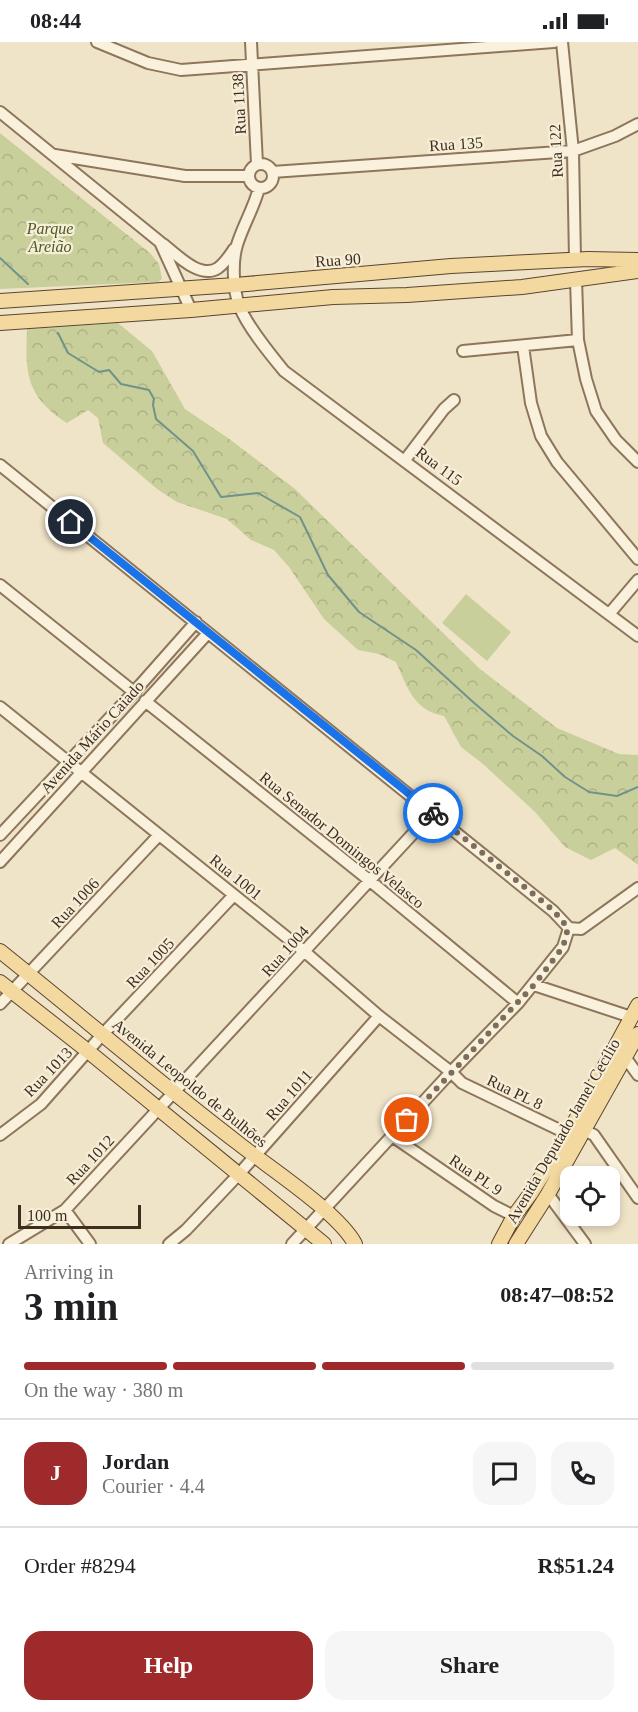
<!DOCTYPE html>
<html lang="en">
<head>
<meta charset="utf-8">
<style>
  :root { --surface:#fff; --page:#f6f6f6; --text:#202124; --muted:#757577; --line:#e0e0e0; --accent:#9e2a2b }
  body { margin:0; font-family:"Times New Roman",serif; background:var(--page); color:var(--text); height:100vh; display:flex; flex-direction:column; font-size:22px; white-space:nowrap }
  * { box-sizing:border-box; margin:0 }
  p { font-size:20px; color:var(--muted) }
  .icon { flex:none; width:33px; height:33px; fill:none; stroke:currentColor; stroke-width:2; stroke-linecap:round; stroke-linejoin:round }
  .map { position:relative; height:1202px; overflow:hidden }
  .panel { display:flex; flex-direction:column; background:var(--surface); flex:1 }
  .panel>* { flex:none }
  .buttons { position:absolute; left:560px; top:1124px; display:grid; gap:12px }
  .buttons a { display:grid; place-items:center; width:60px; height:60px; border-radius:12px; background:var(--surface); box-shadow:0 3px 9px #0003; font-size:30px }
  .scale { position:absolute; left:18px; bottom:15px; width:123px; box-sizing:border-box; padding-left:6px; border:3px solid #3d2e20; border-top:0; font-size:16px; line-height:21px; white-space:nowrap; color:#3d2e20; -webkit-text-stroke:4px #f7eed8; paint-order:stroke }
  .pin { position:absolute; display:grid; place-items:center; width:51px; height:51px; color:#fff; margin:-26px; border:3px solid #fff; border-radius:50%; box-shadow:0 2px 6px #0007 }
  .courier { position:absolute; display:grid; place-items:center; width:60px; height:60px; margin:-30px; border:4px solid #1a73e8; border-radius:50%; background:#fff; color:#222; box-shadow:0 2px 8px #0007 }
  .overview em { font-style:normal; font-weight:600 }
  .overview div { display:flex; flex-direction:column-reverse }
  .overview { display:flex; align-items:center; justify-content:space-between; height:102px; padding:0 24px }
  h1 { font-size:39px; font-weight:600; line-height:45px }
  .bar { display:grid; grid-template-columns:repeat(4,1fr); gap:9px 6px; align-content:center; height:72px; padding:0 24px }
  .bar i { height:8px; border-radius:4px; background:var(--line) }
  .bar .active { background:var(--accent) }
  .bar p { grid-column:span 4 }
  .line { display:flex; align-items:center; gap:15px; padding:0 24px; border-top:2px solid var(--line) }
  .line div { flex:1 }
  .round { display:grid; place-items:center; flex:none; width:63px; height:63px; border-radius:18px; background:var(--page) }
  .button { display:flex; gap:12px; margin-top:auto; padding:12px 24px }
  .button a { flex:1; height:69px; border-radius:18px; background:var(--accent); color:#fff; font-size:24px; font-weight:600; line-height:69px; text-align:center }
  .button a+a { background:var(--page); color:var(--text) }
  .status { display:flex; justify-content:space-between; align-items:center; height:42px; padding:0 30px; background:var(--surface); direction:ltr }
  .status svg { height:16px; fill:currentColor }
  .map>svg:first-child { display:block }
  .forest { fill:url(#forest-crowns) }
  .pitch { fill:#c9cf9b }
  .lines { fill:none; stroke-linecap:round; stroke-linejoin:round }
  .stream { stroke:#6f938a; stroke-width:2 }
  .minor-casing { stroke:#8d765c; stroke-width:14 }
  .major-casing { stroke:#5b4430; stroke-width:16 }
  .minor { stroke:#faf1dc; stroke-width:10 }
  .major { stroke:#f3d9a0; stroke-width:14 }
  .done { stroke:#7c6e5b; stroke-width:6; stroke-dasharray:0 10.8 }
  .route { stroke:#1a73e8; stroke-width:8 }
  .labels { text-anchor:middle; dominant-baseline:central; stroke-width:4.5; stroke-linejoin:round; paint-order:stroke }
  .street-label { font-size:16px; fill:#3d2e20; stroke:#f7eed8 }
  .park-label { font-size:16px; font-style:italic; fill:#4d5a26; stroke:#f7eed8 }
</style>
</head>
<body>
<div class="status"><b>08:44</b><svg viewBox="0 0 49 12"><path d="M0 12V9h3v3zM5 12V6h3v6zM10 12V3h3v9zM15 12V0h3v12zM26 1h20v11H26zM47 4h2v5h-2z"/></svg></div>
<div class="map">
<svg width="638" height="1202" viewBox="0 0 638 1202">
  <defs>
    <pattern id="forest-crowns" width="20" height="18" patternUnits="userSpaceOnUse" patternTransform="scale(1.5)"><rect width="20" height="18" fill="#c9cf9b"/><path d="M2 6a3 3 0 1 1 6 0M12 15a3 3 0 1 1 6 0" fill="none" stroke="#aeb285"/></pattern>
  </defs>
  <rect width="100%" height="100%" fill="#f0e4c8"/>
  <!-- forest -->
  <path class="forest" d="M 0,91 L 150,211 L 159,222 L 162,237 L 158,240 L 0,247 Z
    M 118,281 L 152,309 L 185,367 L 228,396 L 295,447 L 480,627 L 557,686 L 619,712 L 638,713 L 638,823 L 615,806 L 591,818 L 565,805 L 535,770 L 483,722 L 461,705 L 444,674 C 414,669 407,645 396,620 L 379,612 L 358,608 L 324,577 L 289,525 L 274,508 L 251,498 L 227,477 L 177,460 L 157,447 L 103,401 L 98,376 L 88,368 L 67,381 C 26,355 25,331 27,287 Z"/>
  <!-- pitch -->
  <path class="pitch" d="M 466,552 L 511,590 L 487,619 L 442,581 Z"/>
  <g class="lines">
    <!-- stream -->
    <path class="stream" d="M 0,216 L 28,242
      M 58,291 L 68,311 L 99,330 L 109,328 L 121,342 L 149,348 L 154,357 L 153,363 L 156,377 L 193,409 L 221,455 L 258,451 L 300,475 L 328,533 L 359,570 L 416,608 L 473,660 L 513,694 L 542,714 L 565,735 L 589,750 L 617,754 L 638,745"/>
    <defs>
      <path id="minor" d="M 97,0 L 148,21 L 181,28 L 554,0
        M 251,0 L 257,122
        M 562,0 L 573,109 L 575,217
        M 0,70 L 160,200 L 191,268
        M 55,113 L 185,134 L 248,134
        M249 134a12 12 0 1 1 24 0a12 12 0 1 1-24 0Z
        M 272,130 L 573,109 L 615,94 L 638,82
        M 259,146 C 254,166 243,183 237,203 C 232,219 233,247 239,263 C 246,283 270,312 284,329 L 638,594
        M 163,202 C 176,212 200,238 218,226 C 225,221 230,213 234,207
        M 576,238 L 578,298 L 586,337 L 596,369 L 616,398 L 638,420
        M 523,304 L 531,361 L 541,394 L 557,420 L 638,517
        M 463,309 L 578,298
        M 405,418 L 444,367 L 454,358
        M 0,423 L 553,869 L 569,886
        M 0,543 L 134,650
        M 610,571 L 638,538
        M 145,659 L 369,838 L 518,961
        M 0,665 L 305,910 L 379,974 L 451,1030 L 462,1041 L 568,1092
        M 0,793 L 134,650 L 196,580
        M 0,820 L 208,591
        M 569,886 L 581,887 L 638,846
        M 534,943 L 631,975
        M 0,962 L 159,793
        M 625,1015 L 638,1033
        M 584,1088 L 594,1093 L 638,1156
        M 0,1093 L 41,1062 L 102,993 L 234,853
        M 392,1094 L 494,1164 L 514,1174
        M 548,1152 L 585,1202
        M 65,1168 L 90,1202
        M 9,1202 L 65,1168 L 432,771
        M 169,1202 L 186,1188 L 239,1132 L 379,974
        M 292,1202 L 451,1030 L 518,961 L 563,905 L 569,886"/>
      <path id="major" d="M 0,259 L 235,243 L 451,224 L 588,217 L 638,218
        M 0,281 L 191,268 L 333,255 L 407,253 L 522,245 L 638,229
        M 0,909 C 80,973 157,1039 238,1101 C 268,1125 338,1170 355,1202
        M 0,940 L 89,1010 L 324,1202
        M 499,1202 L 514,1174 L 531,1151 L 568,1092 L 638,963
        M 516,1202 L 548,1152 L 638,992"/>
    </defs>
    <!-- minor casing -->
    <use href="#minor" class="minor-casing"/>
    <!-- major casing -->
    <use href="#major" class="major-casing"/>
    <!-- minor -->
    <use href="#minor" class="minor"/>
    <!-- major -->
    <use href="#major" class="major"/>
  </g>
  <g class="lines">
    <!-- done -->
    <path class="done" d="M 407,1078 L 534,943 L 563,905 L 568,886 L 553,868 L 433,771"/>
    <!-- route -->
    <path class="route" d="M 71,480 L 433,771"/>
  </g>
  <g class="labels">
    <!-- street labels -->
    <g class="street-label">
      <text transform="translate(239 62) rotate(-93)">Rua 1138</text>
      <text transform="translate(456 102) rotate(-4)">Rua 135</text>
      <text transform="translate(556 109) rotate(-93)">Rua 122</text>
      <text transform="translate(338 218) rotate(-4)">Rua 90</text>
      <text transform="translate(439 424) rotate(37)">Rua 115</text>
      <text transform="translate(92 695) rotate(-48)">Avenida Mário Caiado</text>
      <text transform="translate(342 798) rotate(39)">Rua Senador Domingos Velasco</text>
      <text transform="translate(236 835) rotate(39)">Rua 1001</text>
      <text transform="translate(75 861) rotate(-47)">Rua 1006</text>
      <text transform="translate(285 909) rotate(-48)">Rua 1004</text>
      <text transform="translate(150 921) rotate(-47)">Rua 1005</text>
      <text transform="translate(48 1030) rotate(-46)">Rua 1013</text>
      <text transform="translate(190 1041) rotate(39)">Avenida Leopoldo de Bulhões</text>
      <text transform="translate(515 1050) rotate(26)">Rua PL 8</text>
      <text transform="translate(289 1053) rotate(-49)">Rua 1011</text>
      <text transform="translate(563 1089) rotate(-60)">Avenida Deputado Jamel Cecílio</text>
      <text transform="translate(90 1118) rotate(-47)">Rua 1012</text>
      <text transform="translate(476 1133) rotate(34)">Rua PL 9</text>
    </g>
    <!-- park labels -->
    <g class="park-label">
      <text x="50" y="186">Parque<tspan x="50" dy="18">Areião</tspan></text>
    </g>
  </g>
</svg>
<div class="buttons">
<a><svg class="icon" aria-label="locate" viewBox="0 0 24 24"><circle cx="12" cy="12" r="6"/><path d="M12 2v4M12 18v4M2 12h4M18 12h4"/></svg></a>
</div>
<div class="scale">100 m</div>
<div class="pin" style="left:407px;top:1078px;background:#ea580c"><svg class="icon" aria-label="bag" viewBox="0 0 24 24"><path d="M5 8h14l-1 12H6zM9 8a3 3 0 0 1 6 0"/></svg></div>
<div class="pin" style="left:71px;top:480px;background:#1f2937"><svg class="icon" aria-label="home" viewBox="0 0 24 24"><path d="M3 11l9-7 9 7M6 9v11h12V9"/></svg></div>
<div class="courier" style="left:433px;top:771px"><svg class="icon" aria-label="bike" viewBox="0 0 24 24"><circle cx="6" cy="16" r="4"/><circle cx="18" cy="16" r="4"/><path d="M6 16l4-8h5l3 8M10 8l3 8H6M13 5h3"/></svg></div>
</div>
<section class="panel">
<div class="overview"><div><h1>3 min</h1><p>Arriving in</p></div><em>08:47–08:52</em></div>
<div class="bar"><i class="active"></i><i class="active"></i><i class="active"></i><i></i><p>On the way · 380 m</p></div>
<div class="line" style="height:108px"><b class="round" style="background:var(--accent);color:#fff">J</b><div><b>Jordan</b><p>Courier · 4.4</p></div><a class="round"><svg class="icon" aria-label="chat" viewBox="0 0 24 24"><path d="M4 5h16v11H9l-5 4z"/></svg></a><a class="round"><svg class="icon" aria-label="phone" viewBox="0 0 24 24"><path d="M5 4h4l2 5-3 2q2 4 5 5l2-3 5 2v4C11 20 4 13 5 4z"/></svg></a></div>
<div class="line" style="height:78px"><div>Order #8294</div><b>R$51.24</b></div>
<div class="button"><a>Help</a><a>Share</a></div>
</section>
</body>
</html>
